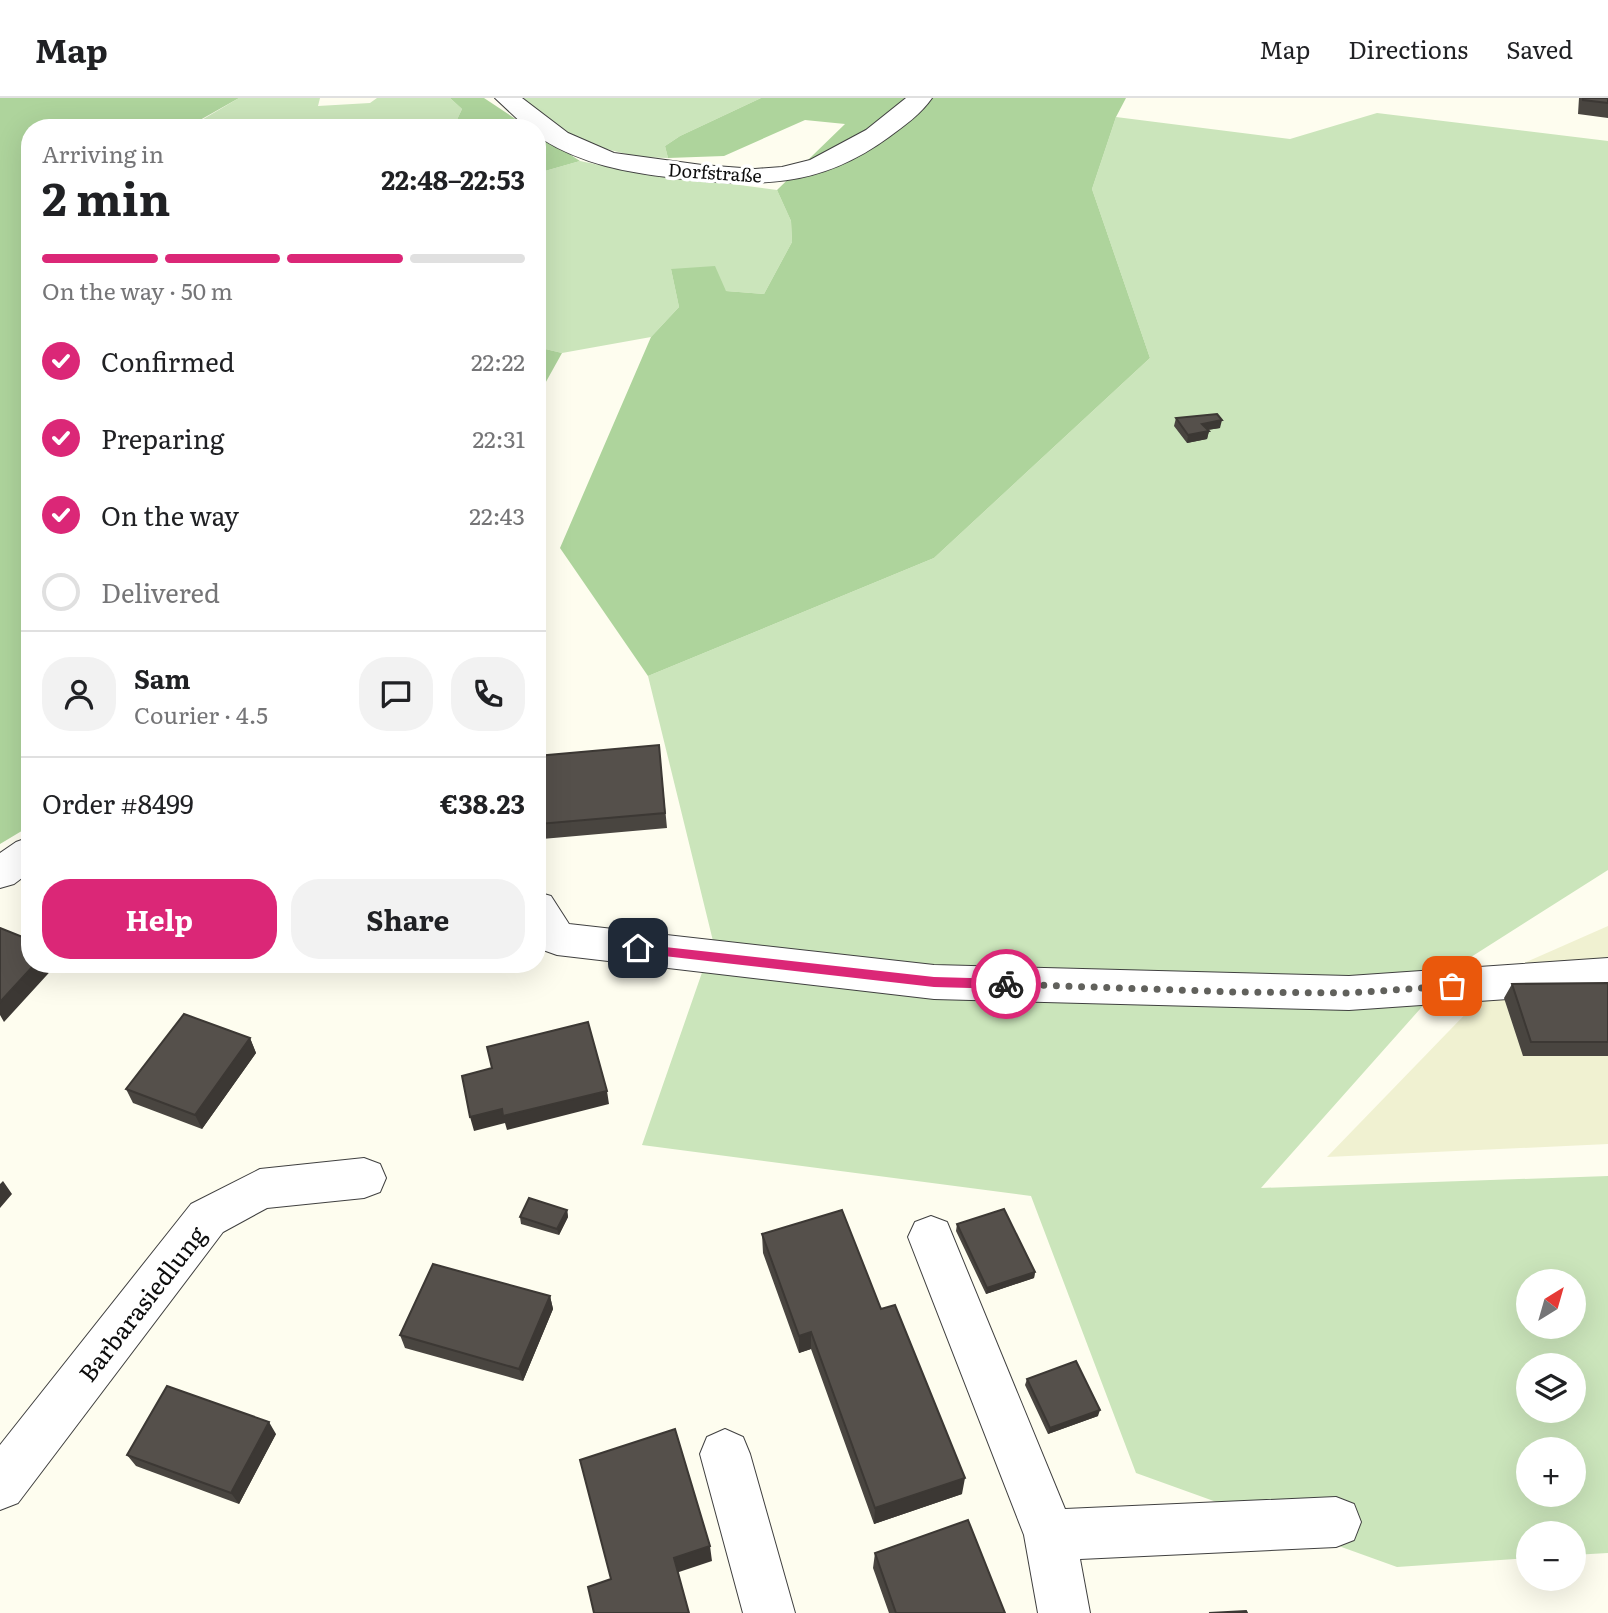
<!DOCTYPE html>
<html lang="en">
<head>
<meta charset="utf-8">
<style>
  :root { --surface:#fff; --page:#f2f2f2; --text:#202124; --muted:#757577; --line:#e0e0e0; --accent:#db2777 }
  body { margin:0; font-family:Literata,serif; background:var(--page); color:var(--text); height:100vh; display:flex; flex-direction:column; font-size:26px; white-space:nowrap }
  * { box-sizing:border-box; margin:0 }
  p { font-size:23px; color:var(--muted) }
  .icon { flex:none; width:38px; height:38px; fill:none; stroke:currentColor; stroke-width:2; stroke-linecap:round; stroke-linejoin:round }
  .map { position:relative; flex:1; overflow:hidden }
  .sheet { position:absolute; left:21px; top:21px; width:525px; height:854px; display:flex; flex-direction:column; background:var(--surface); border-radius:28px; box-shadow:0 7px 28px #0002 }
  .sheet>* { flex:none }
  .needle { width:46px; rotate:37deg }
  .fabs { position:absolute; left:1516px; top:1171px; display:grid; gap:14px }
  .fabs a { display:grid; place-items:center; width:70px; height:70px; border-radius:50%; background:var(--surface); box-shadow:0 7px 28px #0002; font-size:35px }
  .pin { position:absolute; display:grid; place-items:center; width:60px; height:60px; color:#fff; margin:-30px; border-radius:14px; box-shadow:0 4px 10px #0006 }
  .courier { position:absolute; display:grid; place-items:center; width:70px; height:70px; margin:-35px; border:5px solid #db2777; border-radius:50%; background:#fff; color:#222; box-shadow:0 2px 9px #0007 }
  .headline em { font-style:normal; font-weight:700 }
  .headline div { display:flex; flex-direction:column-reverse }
  .headline { display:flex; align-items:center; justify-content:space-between; height:119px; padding:0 21px }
  h1 { font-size:46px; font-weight:700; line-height:52px }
  .bar { display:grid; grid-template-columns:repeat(4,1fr); gap:10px 7px; align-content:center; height:84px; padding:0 21px }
  .bar i { height:9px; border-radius:5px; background:var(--line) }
  .bar .on { background:var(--accent) }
  .bar p { grid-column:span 4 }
  .line { display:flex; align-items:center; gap:18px; padding:0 21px; border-top:2px solid var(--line) }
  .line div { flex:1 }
  .round { display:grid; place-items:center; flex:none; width:74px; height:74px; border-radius:28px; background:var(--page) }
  ol { padding:0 21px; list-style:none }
  li { display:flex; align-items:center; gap:21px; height:77px }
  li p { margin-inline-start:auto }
  li .icon { padding:7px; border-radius:50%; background:var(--accent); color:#fff; stroke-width:4 }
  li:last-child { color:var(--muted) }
  li i { width:38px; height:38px; border:4px solid var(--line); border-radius:50% }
  .primary-button { display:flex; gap:14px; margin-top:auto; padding:14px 21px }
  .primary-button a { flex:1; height:80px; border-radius:28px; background:var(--accent); color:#fff; font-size:28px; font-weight:700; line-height:80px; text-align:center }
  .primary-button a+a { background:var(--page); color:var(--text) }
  header { display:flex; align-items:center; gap:42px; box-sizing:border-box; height:98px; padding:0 35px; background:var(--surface); border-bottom:2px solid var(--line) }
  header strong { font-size:33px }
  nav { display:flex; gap:38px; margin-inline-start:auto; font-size:24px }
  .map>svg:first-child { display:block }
  .farmland { fill:#f0f1d1 }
  .green { fill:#cbe5bb; fill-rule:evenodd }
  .forest { fill:#aed49c }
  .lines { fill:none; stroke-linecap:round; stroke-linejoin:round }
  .minor-casing { stroke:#404040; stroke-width:2 }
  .minor { fill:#fff; fill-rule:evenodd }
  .wall { fill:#494540 }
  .shaded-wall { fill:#3c3834 }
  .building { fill:#55504b; stroke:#3c3834; stroke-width:2 }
  .route { fill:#db2777 }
  .done { stroke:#61615c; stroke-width:7; stroke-dasharray:0 12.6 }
  .labels { text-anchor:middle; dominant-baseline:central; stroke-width:7; stroke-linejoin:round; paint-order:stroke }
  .far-street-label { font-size:18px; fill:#0d0d0d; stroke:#fff }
  .near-street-label { font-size:24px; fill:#0d0d0d; stroke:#fff }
</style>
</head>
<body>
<header>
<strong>Map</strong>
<nav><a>Map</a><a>Directions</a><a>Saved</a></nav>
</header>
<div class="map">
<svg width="1608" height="1515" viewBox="0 0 1608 1515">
  <rect width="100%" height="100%" fill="#fefdef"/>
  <!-- farmland -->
  <path class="farmland" d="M 1608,828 L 1608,1046 L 1327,1059 L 1508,872 Z"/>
  <!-- green -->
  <path class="green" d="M 239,0 L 320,0 L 318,8 L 370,5 L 377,0 L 450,0 L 462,11 L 454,28 L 457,30 L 201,30 L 200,23 Z
    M 519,0 L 761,0 L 680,38 L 665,48 L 668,60 L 638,59 L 579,44 Z
    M 1377,15 L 1608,43 L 1608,772 L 1460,866 L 1261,1090 L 1608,1078 L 1608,1455 L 1573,1457 L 1573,1435 L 1528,1435 L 1528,1460 L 1397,1469 L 1136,1375 L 1031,1098 L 642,1047 L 713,843 L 648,578 L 934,460 L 1150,260 L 1092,91 L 1116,19 L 1290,41 ZM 1528,1183 L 1573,1183 L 1573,1228 L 1528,1228 ZM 1528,1267 L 1573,1267 L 1573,1312 L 1528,1312 ZM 1528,1351 L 1573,1351 L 1573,1396 L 1528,1396 Z
    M 580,63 L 619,71 L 777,92 L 791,123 L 792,144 L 764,196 L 726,193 L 671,171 L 679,209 L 651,239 L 562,255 L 537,249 L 537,71 L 545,73 Z"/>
  <!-- forest -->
  <path class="forest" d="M 0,0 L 239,0 L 200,22 L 201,30 L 30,30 L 30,728 L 0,746 Z
    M 450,0 L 484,0 L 529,30 L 457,30 L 454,28 L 462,11 Z
    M 761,0 L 1126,0 L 1116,19 L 1092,91 L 1150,260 L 934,460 L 648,578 L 560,450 L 651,239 L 679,209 L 671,171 L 715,168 L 726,193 L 764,196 L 792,144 L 791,123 L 777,92 L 845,26 L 805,22 L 724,58 L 668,60 L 665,48 L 680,38 Z
    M 537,35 L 580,63 L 545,73 L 537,71 Z
    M 537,249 L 562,255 L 537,300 Z"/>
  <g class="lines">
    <defs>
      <path id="minor" d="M 495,0 L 522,0 L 568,35 L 614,55 L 702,67 L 755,71 L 782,69 L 810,62 L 866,32 L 906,0 L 932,0 C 921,16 904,28 889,39 C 818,91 757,89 674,80 C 627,74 583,67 542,41 L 537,37 L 537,30 L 527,30 Z
        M 30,739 L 30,774 L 14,786 L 0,790 L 0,755 L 16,744 Z
        M 537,794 L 551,798 L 569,826 L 934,867 L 1349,878 L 1608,860 L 1608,894 L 1349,912 L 934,901 L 557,857 L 543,852 L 537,843 Z
        M 364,1060 L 380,1066 L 386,1080 L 380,1094 L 364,1100 L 267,1110 L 223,1134 L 18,1405 L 0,1412 L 0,1347 L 191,1106 L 260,1071 Z
        M 931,1118 L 947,1124 L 1065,1411 L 1336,1399 L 1354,1406 L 1361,1424 L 1354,1442 L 1336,1449 L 1080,1461 L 1090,1515 L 1038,1515 L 1024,1437 L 908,1139 L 915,1124 Z
        M 725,1331 L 743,1339 L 750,1356 L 795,1515 L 743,1515 L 700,1356 L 707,1339 Z"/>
    </defs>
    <!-- minor casing -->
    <use href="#minor" class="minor-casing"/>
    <!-- minor -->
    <use href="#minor" class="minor"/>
  </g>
  <!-- wall -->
  <path class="wall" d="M 1579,0 L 1608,0 L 1608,20 L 1578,16 Z
    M 1176,320 L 1220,330 L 1207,332 L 1209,333 L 1207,341 L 1187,345 L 1174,328 Z
    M 659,647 L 667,730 L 542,741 L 539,726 Z
    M 1608,885 L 1608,958 L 1523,958 L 1504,900 L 1512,886 Z
    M 250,940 L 256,955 L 202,1031 L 133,1005 L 126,991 Z
    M 567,1112 L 568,1119 L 559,1137 L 521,1126 L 520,1119 Z
    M 957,1126 L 1035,1174 L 1034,1180 L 986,1196 L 956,1133 Z
    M 762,1136 L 881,1211 L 962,1396 L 874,1426 L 811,1251 L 799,1255 L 763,1155 Z
    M 550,1198 L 553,1211 L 523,1283 L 405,1250 L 400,1237 Z
    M 1027,1281 L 1098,1318 L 1048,1336 L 1025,1287 Z
    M 276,1336 L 239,1406 L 136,1368 L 127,1357 Z
    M 875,1455 L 1005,1515 L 889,1515 L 873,1470 Z"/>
  <!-- shaded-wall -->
  <path class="shaded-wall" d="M 1222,322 L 1220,330 L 1201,333 L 1202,326 Z
    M 1209,333 L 1207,341 L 1187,345 L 1188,337 Z
    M 35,866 L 57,866 L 4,924 L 0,917 L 0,904 Z
    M 250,940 L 256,955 L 202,1031 L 195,1017 Z
    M 607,993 L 609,1006 L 507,1032 L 505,1025 L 474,1033 L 470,1019 L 502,1011 Z
    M 3,1083 L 12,1096 L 0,1110 L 0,1086 Z
    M 567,1112 L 568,1119 L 559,1137 L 557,1131 Z
    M 1035,1174 L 1034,1180 L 986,1196 L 987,1190 Z
    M 550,1198 L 553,1211 L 523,1283 L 519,1271 Z
    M 811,1234 L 811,1251 L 799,1255 L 799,1238 Z
    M 1100,1312 L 1098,1318 L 1048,1336 L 1050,1330 Z
    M 269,1324 L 276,1336 L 239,1406 L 231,1395 Z
    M 965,1380 L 962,1396 L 874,1426 L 875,1410 Z
    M 710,1448 L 712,1463 L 676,1475 L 674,1460 Z"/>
  <!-- building -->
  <path class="building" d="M 1583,0 L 1608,0 L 1608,5 L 1583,2 Z
    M 1217,316 L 1222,322 L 1202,326 L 1209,333 L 1188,337 L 1176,320 Z
    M 659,647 L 665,715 L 539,726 L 537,658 Z
    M 0,830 L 30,842 L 30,866 L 35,866 L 0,904 Z
    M 1608,885 L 1608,944 L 1531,944 L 1512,886 Z
    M 184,916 L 250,940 L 195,1017 L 126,991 Z
    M 588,924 L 607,993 L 503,1018 L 502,1011 L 470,1019 L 462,978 L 492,970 L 487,949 Z
    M 529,1100 L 567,1112 L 557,1131 L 520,1119 Z
    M 1004,1111 L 1035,1174 L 987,1190 L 957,1126 Z
    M 842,1112 L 881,1211 L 895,1207 L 965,1380 L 875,1410 L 811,1234 L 799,1238 L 762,1136 Z
    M 433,1166 L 550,1198 L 519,1271 L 400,1237 Z
    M 1076,1263 L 1100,1312 L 1050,1330 L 1027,1281 Z
    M 167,1288 L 269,1324 L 231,1395 L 127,1357 Z
    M 675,1331 L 710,1448 L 674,1460 L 689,1515 L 594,1515 L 588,1489 L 611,1481 L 580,1362 Z
    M 968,1422 L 1005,1515 L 896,1515 L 875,1455 Z
    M 1246,1513 L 1247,1515 L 1209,1515 Z"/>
  <!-- route -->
  <path class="route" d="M 638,846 L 934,879 L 1006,881 L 1012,886 L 1006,891 L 934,889 L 638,855 L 632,850 Z"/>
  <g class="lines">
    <!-- done -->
    <path class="done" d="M 1006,886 L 1236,894 L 1349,895 L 1452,888"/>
  </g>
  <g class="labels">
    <!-- far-street labels -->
    <g class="far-street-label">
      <text transform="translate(715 74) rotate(4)">Dorfstraße</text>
    </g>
    <!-- near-street labels -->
    <g class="near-street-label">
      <text transform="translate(141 1205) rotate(-52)">Barbarasiedlung</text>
    </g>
  </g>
</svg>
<div class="fabs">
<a><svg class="needle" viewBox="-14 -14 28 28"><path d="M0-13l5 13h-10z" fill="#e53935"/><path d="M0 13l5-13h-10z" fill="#757577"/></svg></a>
<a><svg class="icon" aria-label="layers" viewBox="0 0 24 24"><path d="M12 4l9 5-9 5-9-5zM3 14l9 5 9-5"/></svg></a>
<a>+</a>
<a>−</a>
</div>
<div class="pin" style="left:1452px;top:888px;background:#ea580c"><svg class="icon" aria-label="bag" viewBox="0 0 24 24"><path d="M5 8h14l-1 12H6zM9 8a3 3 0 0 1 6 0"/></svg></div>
<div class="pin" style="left:638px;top:850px;background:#1f2937"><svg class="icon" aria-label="home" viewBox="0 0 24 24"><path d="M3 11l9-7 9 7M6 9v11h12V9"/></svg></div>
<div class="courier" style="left:1006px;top:886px"><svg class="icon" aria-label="bike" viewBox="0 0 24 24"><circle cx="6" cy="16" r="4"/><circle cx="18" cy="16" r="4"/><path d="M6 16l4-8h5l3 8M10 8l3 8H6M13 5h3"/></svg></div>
<section class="sheet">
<div class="headline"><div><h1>2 min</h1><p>Arriving in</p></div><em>22:48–22:53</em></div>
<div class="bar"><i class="on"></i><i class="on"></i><i class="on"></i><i></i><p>On the way · 50 m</p></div>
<ol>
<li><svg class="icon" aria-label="check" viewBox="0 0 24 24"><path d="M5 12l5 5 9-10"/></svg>Confirmed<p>22:22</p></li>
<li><svg class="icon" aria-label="check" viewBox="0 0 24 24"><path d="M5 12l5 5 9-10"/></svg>Preparing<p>22:31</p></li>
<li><svg class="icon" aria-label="check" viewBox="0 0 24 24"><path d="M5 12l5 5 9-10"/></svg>On the way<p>22:43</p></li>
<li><i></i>Delivered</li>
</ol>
<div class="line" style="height:126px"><a class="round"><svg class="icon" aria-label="person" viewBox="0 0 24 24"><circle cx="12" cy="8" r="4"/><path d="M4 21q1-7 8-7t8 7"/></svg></a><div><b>Sam</b><p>Courier · 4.5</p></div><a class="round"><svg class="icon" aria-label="chat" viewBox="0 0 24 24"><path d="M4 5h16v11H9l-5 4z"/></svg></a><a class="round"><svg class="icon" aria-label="phone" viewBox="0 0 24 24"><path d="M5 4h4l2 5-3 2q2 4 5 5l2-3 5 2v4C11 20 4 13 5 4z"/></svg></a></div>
<div class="line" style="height:91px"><div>Order #8499</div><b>€38.23</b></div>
<div class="primary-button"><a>Help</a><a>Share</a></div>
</section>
</div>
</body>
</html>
